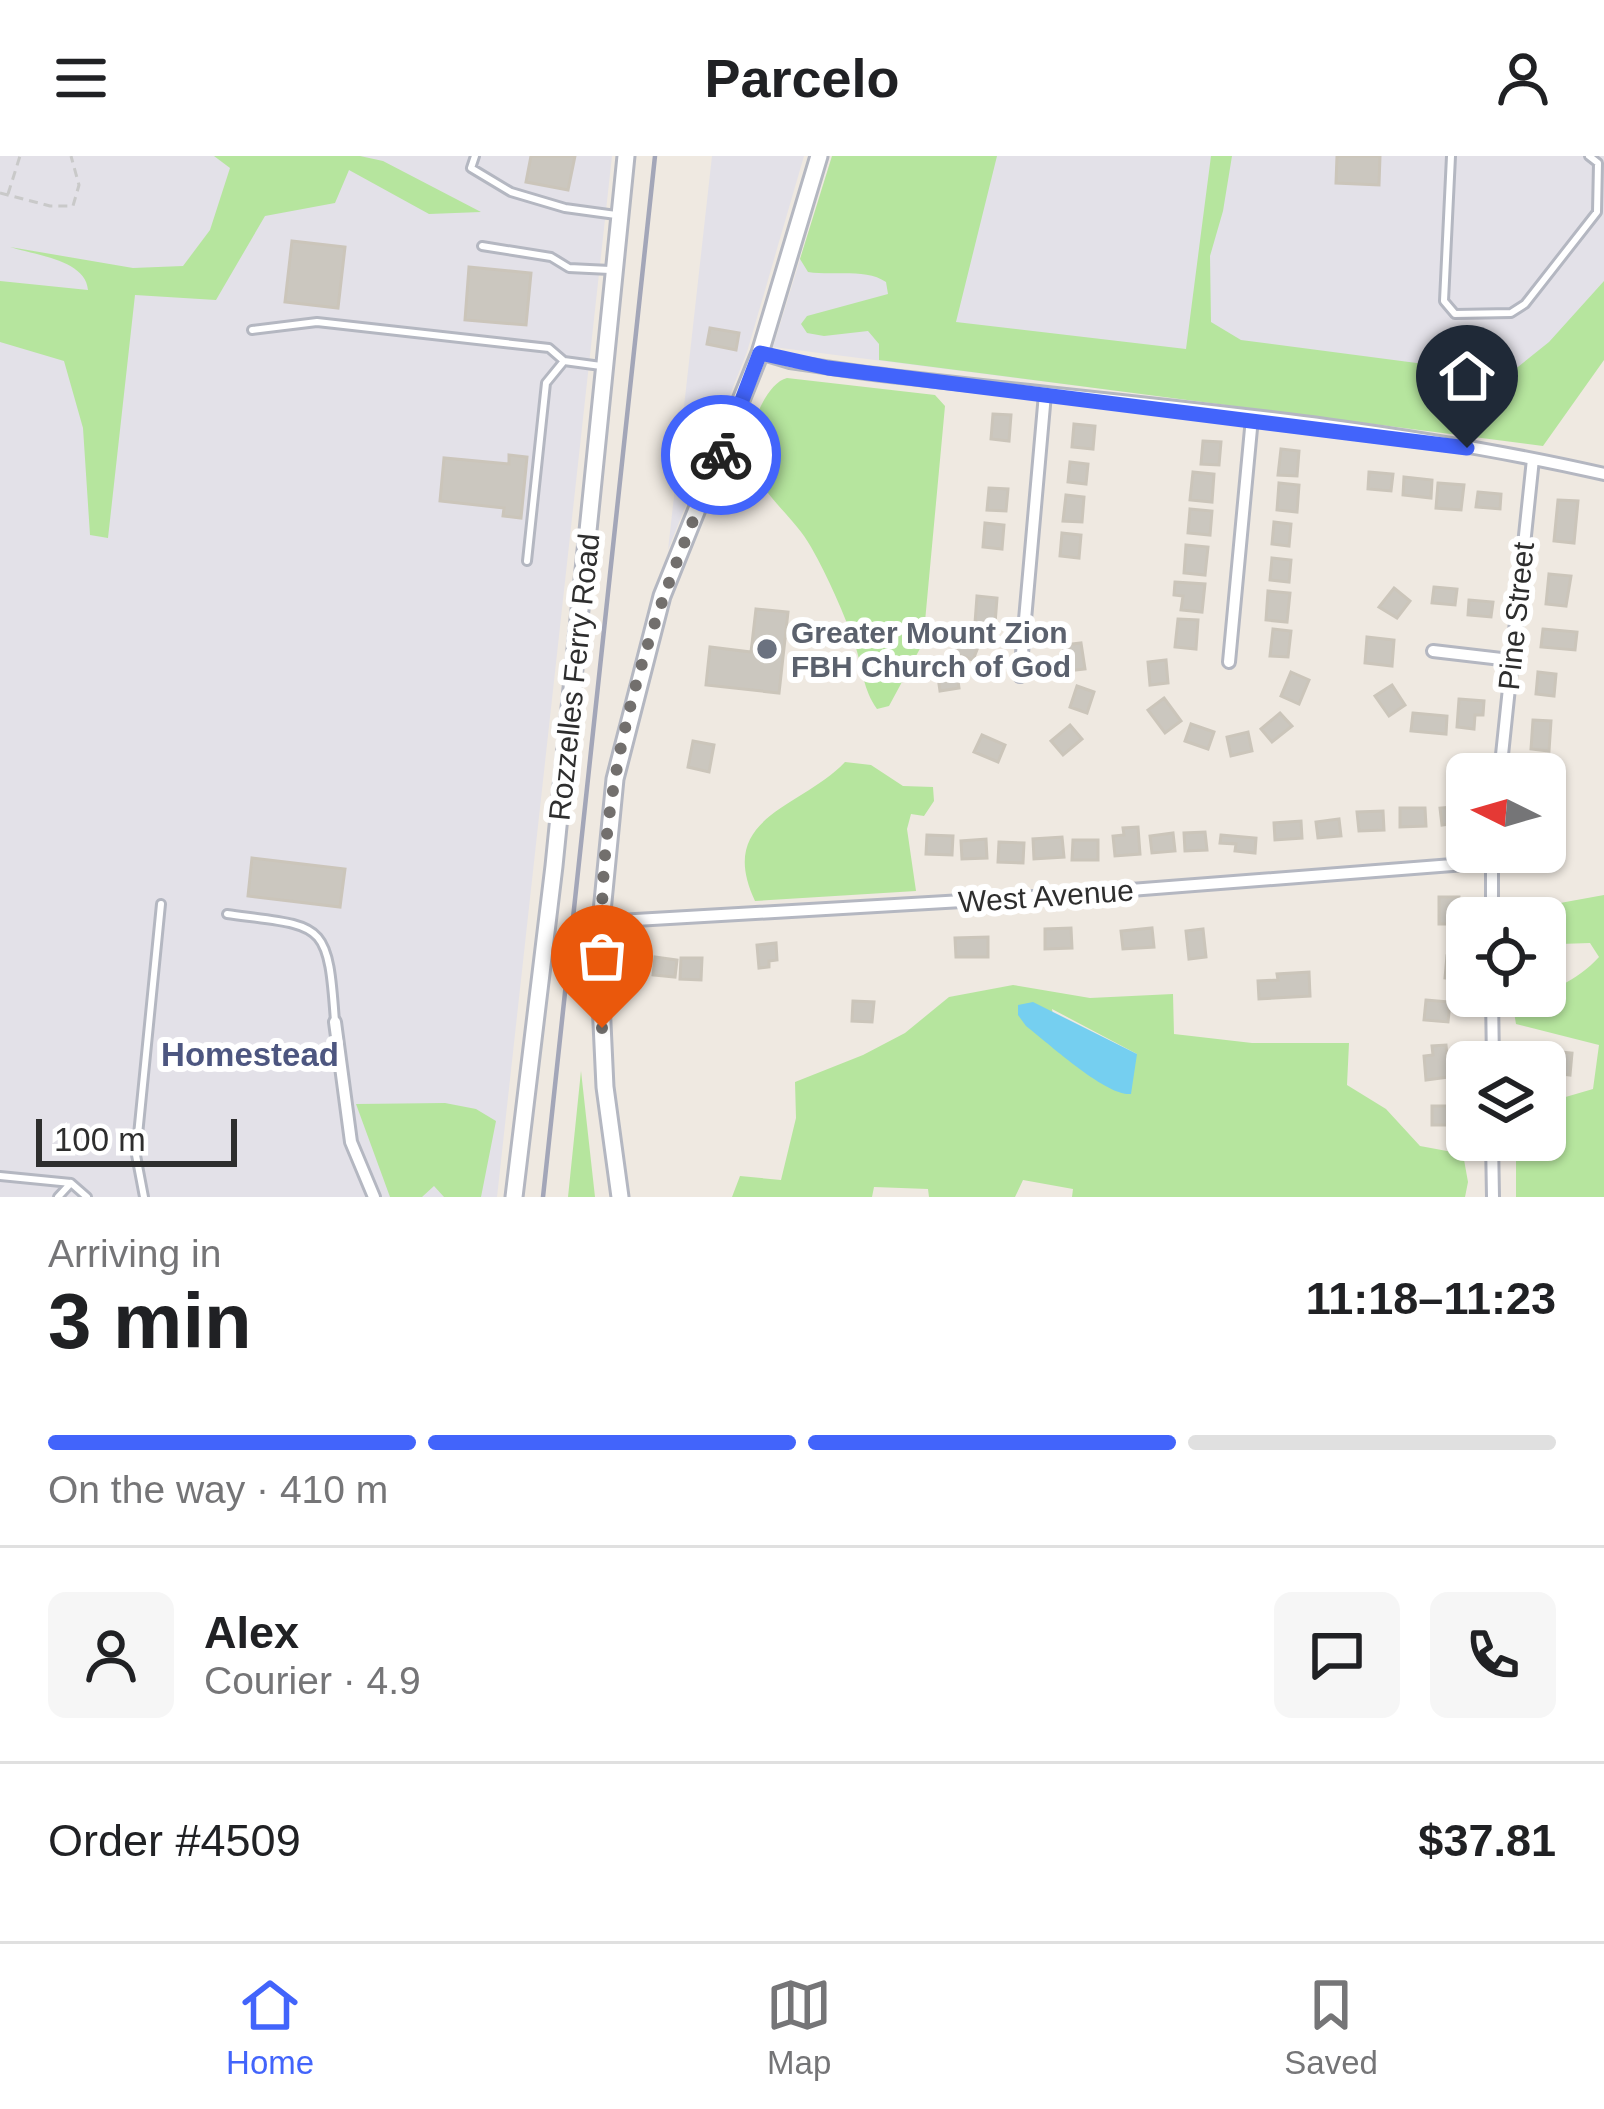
<!DOCTYPE html>
<html lang="en">
<head>
<meta charset="utf-8">
<style>
  :root { --surface:#fff; --page:#f6f6f6; --text:#202124; --muted:#757577; --line:#e0e0e0; --accent:#4264fb }
  body { margin:0; font-family:Helvetica,sans-serif; background:var(--page); color:var(--text); height:100vh; display:flex; flex-direction:column; font-size:45px; white-space:nowrap }
  * { box-sizing:border-box; margin:0 }
  p { font-size:39px; color:var(--muted) }
  .icon { flex:none; width:66px; height:66px; fill:none; stroke:currentColor; stroke-width:2; stroke-linecap:round; stroke-linejoin:round }
  .map { position:relative; height:1041px; overflow:hidden }
  .side { display:flex; flex-direction:column; background:var(--surface); flex:1 }
  .side>* { flex:none }
  .needle { width:78px; rotate:275deg }
  .fabs { position:absolute; left:1446px; top:597px; display:grid; gap:24px }
  .fabs a { display:grid; place-items:center; width:120px; height:120px; border-radius:18px; background:var(--surface); box-shadow:0 3px 9px #0004; font-size:60px }
  .scale { position:absolute; left:36px; bottom:30px; width:201px; box-sizing:border-box; padding-left:12px; border:6px solid #2e2e2e; border-top:0; font-size:33px; line-height:42px; white-space:nowrap; color:#2e2e2e; -webkit-text-stroke:9px #fff; paint-order:stroke }
  .pin { position:absolute; display:grid; place-items:center; width:102px; height:102px; color:#fff; margin:-123px -51px; border-radius:50% 50% 50% 0; rotate:-45deg; box-shadow:0 0 12px #0007 }
  .pin .icon { rotate:45deg }
  .courier { position:absolute; display:grid; place-items:center; width:120px; height:120px; margin:-60px; border:9px solid #4264fb; border-radius:50%; background:#fff; color:#222; box-shadow:0 3px 15px #0007 }
  .head em { font-style:normal; font-weight:700 }
  .head div { display:flex; flex-direction:column-reverse }
  .head { display:flex; align-items:center; justify-content:space-between; height:204px; padding:0 48px }
  h1 { font-size:78px; font-weight:700; line-height:90px }
  .bar { display:grid; grid-template-columns:repeat(4,1fr); gap:18px 12px; align-content:center; height:144px; padding:0 48px }
  .bar i { height:15px; border-radius:9px; background:var(--line) }
  .bar .current { background:var(--accent) }
  .bar p { grid-column:span 4 }
  .line { display:flex; align-items:center; gap:30px; padding:0 48px; border-top:3px solid var(--line) }
  .line div { flex:1 }
  .round { display:grid; place-items:center; flex:none; width:126px; height:126px; border-radius:18px; background:var(--page) }
  header { display:flex; justify-content:space-between; align-items:center; height:156px; padding:0 48px; background:var(--surface); font-size:54px; font-weight:700 }
  .tabs { display:flex; justify-content:space-around; align-items:center; height:168px; border-top:3px solid var(--line); background:var(--surface); font-size:33px; color:var(--muted) }
  .tabs a { display:grid; justify-items:center; gap:6px }
  .tabs .current { color:var(--accent) }
  .map>svg:first-child { display:block }
  .industrial { fill:#e3e1e8 }
  .green { fill:#b6e59e; fill-rule:evenodd }
  .water { fill:#75cff0 }
  .building { fill:#cbc7bf; stroke:#cbc5ba; stroke-width:3 }
  .lines { fill:none; stroke-linecap:round; stroke-linejoin:round }
  .lane-casing { stroke:#b4b7c1; stroke-width:12 }
  .street-casing { stroke:#b4b7c1; stroke-width:16 }
  .secondary-casing { stroke:#b4b7c1; stroke-width:21 }
  .path { stroke:#c9c9c9; stroke-width:3; stroke-dasharray:9 6; stroke-linecap:butt }
  .lane { stroke:#fff; stroke-width:6 }
  .street { stroke:#fff; stroke-width:10 }
  .secondary { stroke:#fff; stroke-width:15 }
  .rail { stroke:#a3a6b8; stroke-width:4.5 }
  .done { stroke:#726f6d; stroke-width:12; stroke-dasharray:0 21.6 }
  .route { stroke:#4264fb; stroke-width:15 }
  .worship-dot { fill:#6b7280; stroke:#fff; stroke-width:4.5 }
  .labels { text-anchor:middle; dominant-baseline:central; stroke-width:12; stroke-linejoin:round; paint-order:stroke }
  .street-label { font-size:30px; fill:#2e2e2e; stroke:#fff }
  .worship-label { font-size:30px; font-weight:bold; fill:#5b616d; stroke:#fff; text-anchor:start }
  .neighbourhood-label { font-size:33px; font-weight:bold; fill:#4d5680; stroke:#fff }
</style>
</head>
<body>
<header><svg class="icon" aria-label="menu" viewBox="0 0 24 24"><path d="M4 6h16M4 12h16M4 18h16"/></svg>Parcelo<svg class="icon" aria-label="person" viewBox="0 0 24 24"><circle cx="12" cy="8" r="4"/><path d="M4 21q1-7 8-7t8 7"/></svg></header>
<div class="map">
<svg width="1604" height="1041" viewBox="0 0 1604 1041">
  <rect width="100%" height="100%" fill="#efe9e1"/>
  <!-- industrial -->
  <path class="industrial" d="M 0,0 L 612,0 L 497,1041 L 0,1041 Z
    M 712,0 L 804,0 L 747,196 L 668,394 Z
    M 832,0 L 1604,0 L 1604,180 L 1535,288 L 773,191 Z"/>
  <!-- green -->
  <path class="green" d="M 214,0 L 360,0 L 383,5 L 481,56 L 429,58 L 349,14 L 335,47 L 265,60 L 216,144 L 135,139 L 108,382 L 90,379 L 83,272 L 64,205 L 0,186 L 0,125 L 88,134 C 86,104 35,99 10,91 L 133,112 L 183,110 L 210,74 L 230,12 Z
    M 832,0 L 997,0 L 956,166 L 1186,193 L 1211,0 L 1232,0 L 1223,55 L 1210,100 L 1211,166 L 1241,184 L 1508,219 L 1549,186 L 1604,125 L 1604,204 L 1543,290 L 879,204 L 879,188 L 868,175 L 824,180 L 807,177 L 801,168 L 807,160 L 888,138 L 886,126 C 866,112 834,120 808,116 L 800,103 Z
    M 787,222 L 935,239 L 945,250 L 923,487 L 889,550 L 877,553 C 863,533 863,515 856,492 C 845,459 828,421 811,391 C 793,358 757,338 750,299 C 746,278 765,227 787,222 Z
    M 845,606 L 871,609 L 903,630 L 933,631 L 934,645 L 924,660 L 911,658 L 907,673 L 916,735 L 755,745 C 715,660 802,652 845,606 Z
    M 1604,739 L 1604,1041 L 1516,1041 L 1516,984 L 1545,984 L 1545,947 L 1593,933 L 1599,889 L 1516,868 L 1514,856 C 1542,834 1573,830 1599,801 L 1590,787 L 1560,788 L 1545,774 L 1545,762 L 1528,762 L 1549,749 Z
    M 1013,829 L 1090,842 L 1173,838 L 1174,878 L 1252,887 L 1349,887 L 1347,929 L 1386,953 L 1420,990 L 1463,998 L 1468,1026 L 1465,1041 L 1072,1041 L 1073,1033 L 1023,1024 L 1015,1041 L 929,1041 L 928,1033 L 874,1031 L 872,1041 L 732,1041 L 740,1020 L 781,1024 L 796,962 L 795,926 L 863,899 L 905,877 L 949,841 ZM 1052,853 L 1137,898 L 1074,905 L 1058,895 Z
    M 581,915 L 595,1041 L 568,1041 Z
    M 445,947 L 476,953 L 496,965 L 481,1041 L 444,1041 L 434,1030 L 422,1041 L 390,1041 L 356,948 Z"/>
  <!-- water -->
  <path class="water" d="M 1033,846 L 1137,898 L 1131,938 C 1107,941 1048,887 1026,870 L 1018,859 L 1018,849 Z"/>
  <!-- building -->
  <path class="building" d="M 531,0 L 575,0 L 568,34 L 526,26 Z
    M 1337,0 L 1380,0 L 1379,29 L 1336,27 Z
    M 292,85 L 345,91 L 338,152 L 285,146 Z
    M 469,111 L 531,117 L 526,169 L 465,164 Z
    M 710,172 L 739,177 L 736,194 L 707,188 Z
    M 993,258 L 1011,259 L 1009,285 L 991,283 Z
    M 1074,268 L 1095,270 L 1093,293 L 1072,291 Z
    M 1203,285 L 1221,286 L 1219,309 L 1201,308 Z
    M 1281,293 L 1299,295 L 1297,320 L 1278,319 Z
    M 509,299 L 527,301 L 521,362 L 503,360 L 504,352 L 440,345 L 444,302 L 509,308 Z
    M 1070,306 L 1088,308 L 1086,328 L 1068,326 Z
    M 1193,316 L 1214,318 L 1212,346 L 1190,344 Z
    M 1369,316 L 1393,318 L 1391,335 L 1368,333 Z
    M 1404,321 L 1432,324 L 1431,342 L 1403,339 Z
    M 1279,327 L 1299,329 L 1297,356 L 1277,354 Z
    M 1438,327 L 1464,329 L 1461,354 L 1436,352 Z
    M 989,332 L 1008,333 L 1006,355 L 987,354 Z
    M 1478,336 L 1501,338 L 1500,353 L 1476,351 Z
    M 1066,339 L 1084,341 L 1082,366 L 1063,365 Z
    M 1558,344 L 1578,345 L 1574,387 L 1554,385 Z
    M 1190,353 L 1212,355 L 1210,379 L 1188,377 Z
    M 1274,366 L 1291,368 L 1289,390 L 1272,388 Z
    M 985,367 L 1004,369 L 1002,393 L 983,391 Z
    M 1062,377 L 1081,379 L 1079,402 L 1060,400 Z
    M 1186,389 L 1208,391 L 1205,419 L 1184,417 Z
    M 1272,402 L 1291,404 L 1289,426 L 1270,424 Z
    M 1549,418 L 1571,420 L 1566,450 L 1546,448 Z
    M 1175,426 L 1205,428 L 1202,456 L 1181,454 L 1183,440 L 1174,439 Z
    M 1434,431 L 1457,433 L 1455,449 L 1432,447 Z
    M 1394,432 L 1410,445 L 1397,462 L 1379,451 Z
    M 1268,435 L 1290,437 L 1287,466 L 1266,464 Z
    M 977,440 L 997,442 L 995,468 L 975,467 Z
    M 1469,444 L 1493,446 L 1491,461 L 1468,459 Z
    M 756,453 L 788,456 L 779,537 L 706,529 L 710,491 L 751,496 Z
    M 1178,463 L 1198,464 L 1196,493 L 1175,491 Z
    M 1273,473 L 1291,475 L 1288,501 L 1270,500 Z
    M 1543,473 L 1577,476 L 1575,494 L 1541,491 Z
    M 963,476 L 981,483 L 973,504 L 955,498 Z
    M 1367,481 L 1394,484 L 1392,510 L 1365,507 Z
    M 1081,487 L 1085,513 L 1066,515 L 1063,489 Z
    M 1166,504 L 1168,527 L 1150,529 L 1148,506 Z
    M 956,511 L 959,532 L 940,535 L 937,514 Z
    M 1291,516 L 1309,524 L 1299,548 L 1281,540 Z
    M 1538,516 L 1556,518 L 1554,540 L 1536,538 Z
    M 1392,529 L 1405,549 L 1389,560 L 1375,540 Z
    M 1077,530 L 1094,536 L 1087,557 L 1070,551 Z
    M 1164,542 L 1181,565 L 1165,577 L 1148,554 Z
    M 1459,543 L 1484,545 L 1483,559 L 1475,559 L 1474,573 L 1457,571 Z
    M 1280,557 L 1292,570 L 1272,586 L 1261,573 Z
    M 1413,557 L 1447,560 L 1446,578 L 1411,575 Z
    M 1533,564 L 1551,565 L 1549,595 L 1531,593 Z
    M 1191,568 L 1214,576 L 1208,593 L 1185,585 Z
    M 1070,569 L 1082,583 L 1063,599 L 1051,585 Z
    M 1248,576 L 1252,595 L 1231,600 L 1227,581 Z
    M 982,579 L 1005,589 L 998,606 L 974,596 Z
    M 693,585 L 714,589 L 709,616 L 688,611 Z
    M 1545,649 L 1561,650 L 1559,675 L 1545,674 Z
    M 1464,650 L 1465,666 L 1442,669 L 1440,652 Z
    M 1400,652 L 1425,652 L 1426,670 L 1400,671 Z
    M 1383,655 L 1384,674 L 1359,675 L 1357,656 Z
    M 1339,663 L 1341,680 L 1318,682 L 1316,666 Z
    M 1301,665 L 1302,682 L 1275,684 L 1274,667 Z
    M 1138,671 L 1140,698 L 1115,700 L 1113,680 L 1124,679 L 1123,672 Z
    M 1205,676 L 1207,694 L 1185,695 L 1184,677 Z
    M 1173,677 L 1175,695 L 1152,697 L 1150,680 Z
    M 927,679 L 953,680 L 952,699 L 926,698 Z
    M 1221,679 L 1256,682 L 1255,697 L 1235,695 L 1236,688 L 1220,687 Z
    M 1062,681 L 1064,701 L 1034,703 L 1033,683 Z
    M 986,683 L 987,702 L 962,703 L 961,685 Z
    M 1073,684 L 1098,684 L 1098,704 L 1072,704 Z
    M 999,686 L 1024,687 L 1023,707 L 998,706 Z
    M 252,702 L 345,713 L 340,751 L 248,740 Z
    M 1439,741 L 1459,741 L 1459,768 L 1439,768 Z
    M 1071,772 L 1072,792 L 1045,793 L 1045,773 Z
    M 1152,772 L 1154,791 L 1123,793 L 1121,775 Z
    M 1203,773 L 1206,801 L 1189,803 L 1186,775 Z
    M 988,781 L 988,801 L 956,801 L 955,782 Z
    M 776,787 L 777,804 L 769,805 L 769,811 L 759,812 L 757,789 Z
    M 1447,800 L 1464,802 L 1462,824 L 1445,822 Z
    M 655,801 L 677,804 L 675,821 L 653,819 Z
    M 681,802 L 702,802 L 701,824 L 680,823 Z
    M 1309,816 L 1310,840 L 1259,843 L 1258,825 L 1278,824 L 1277,818 Z
    M 1426,844 L 1450,846 L 1448,866 L 1424,864 Z
    M 853,845 L 874,846 L 872,866 L 852,865 Z
    M 1446,889 L 1449,921 L 1426,924 L 1424,900 L 1433,899 L 1432,890 Z
    M 1539,894 L 1572,897 L 1570,919 L 1545,916 L 1545,906 L 1538,906 Z
    M 1432,950 L 1454,950 L 1454,969 L 1432,969 Z"/>
  <g class="lines">
    <defs>
      <path id="lane" d="M 475,0 L 471,12 L 511,36 L 565,52 L 616,59
        M 1451,0 L 1444,145 L 1455,158 L 1511,157 L 1525,148 L 1597,56 L 1598,7 L 1589,0
        M 482,90 L 551,101 L 569,112 L 610,114
        M 252,174 L 317,166 L 549,192 L 564,205 L 601,210
        M 527,405 L 546,227 L 564,205
        M 227,758 C 324,771 328,763 335,866
        M 0,1020 L 71,1027 L 87,1041
        M 58,1041 L 71,1027
        M 144,1041 L 136,999 L 161,748"/>
      <path id="street" d="M 760,197 L 790,206 L 866,217 C 1110,246 1364,263 1604,318
        M 1433,495 L 1510,504
        M 1229,506 L 1252,262
        M 1020,520 L 1045,238
        M 1500,618 L 1533,303
        M 1492,762 L 1492,696
        M 601,766 L 1066,739 L 1491,706
        M 1492,840 L 1493,906
        M 335,866 L 351,986 L 374,1041
        M 1492,984 L 1493,1041"/>
      <path id="secondary" d="M 514,1041 L 554,710 L 626,0
        M 620,1041 L 605,931 L 601,846 L 601,766 L 615,623 L 662,440 L 760,197 L 819,0"/>
    </defs>
    <!-- lane casing -->
    <use href="#lane" class="lane-casing"/>
    <!-- street casing -->
    <use href="#street" class="street-casing"/>
    <!-- secondary casing -->
    <use href="#secondary" class="secondary-casing"/>
    <!-- path -->
    <path class="path" d="M 0,37 L 50,50 L 73,50 L 79,29 L 71,0
      M 8,38 L 20,0"/>
    <!-- lane -->
    <use href="#lane" class="lane"/>
    <!-- street -->
    <use href="#street" class="street"/>
    <!-- secondary -->
    <use href="#secondary" class="secondary"/>
    <!-- rail -->
    <path class="rail" d="M 543,1041 L 655,0"/>
  </g>
  <g class="lines">
    <!-- done -->
    <path class="done" d="M 602,872 C 600,789 600,705 615,623 C 634,510 675,404 721,299"/>
    <!-- route -->
    <path class="route" d="M 721,299 L 760,197 L 828,212 L 1467,292"/>
  </g>
  <!-- markers -->
  <circle class="worship-dot" cx="767" cy="493" r="12"/>
  <g class="labels">
    <!-- street labels -->
    <g class="street-label">
      <text transform="translate(1516 460) rotate(-84)">Pine Street</text>
      <text transform="translate(574 521) rotate(-84)">Rozzelles Ferry Road</text>
      <text transform="translate(1046 740) rotate(-4)">West Avenue</text>
    </g>
    <!-- worship labels -->
    <g class="worship-label">
      <text x="791" y="476">Greater Mount Zion<tspan x="791" dy="34">FBH Church of God</tspan></text>
    </g>
    <!-- neighbourhood labels -->
    <g class="neighbourhood-label">
      <text x="250" y="898">Homestead</text>
    </g>
  </g>
</svg>
<div class="fabs">
<a><svg class="needle" viewBox="-14 -14 28 28"><path d="M0-13l5 13h-10z" fill="#e53935"/><path d="M0 13l5-13h-10z" fill="#757577"/></svg></a>
<a><svg class="icon" aria-label="locate" viewBox="0 0 24 24"><circle cx="12" cy="12" r="6"/><path d="M12 2v4M12 18v4M2 12h4M18 12h4"/></svg></a>
<a><svg class="icon" aria-label="layers" viewBox="0 0 24 24"><path d="M12 4l9 5-9 5-9-5zM3 14l9 5 9-5"/></svg></a>
</div>
<div class="scale">100 m</div>
<div class="pin" style="left:602px;top:872px;background:#ea580c"><svg class="icon" aria-label="bag" viewBox="0 0 24 24"><path d="M5 8h14l-1 12H6zM9 8a3 3 0 0 1 6 0"/></svg></div>
<div class="pin" style="left:1467px;top:292px;background:#1f2937"><svg class="icon" aria-label="home" viewBox="0 0 24 24"><path d="M3 11l9-7 9 7M6 9v11h12V9"/></svg></div>
<div class="courier" style="left:721px;top:299px"><svg class="icon" aria-label="bike" viewBox="0 0 24 24"><circle cx="6" cy="16" r="4"/><circle cx="18" cy="16" r="4"/><path d="M6 16l4-8h5l3 8M10 8l3 8H6M13 5h3"/></svg></div>
</div>
<section class="side">
<div class="head"><div><h1>3 min</h1><p>Arriving in</p></div><em>11:18–11:23</em></div>
<div class="bar"><i class="current"></i><i class="current"></i><i class="current"></i><i></i><p>On the way · 410 m</p></div>
<div class="line" style="height:216px"><a class="round"><svg class="icon" aria-label="person" viewBox="0 0 24 24"><circle cx="12" cy="8" r="4"/><path d="M4 21q1-7 8-7t8 7"/></svg></a><div><b>Alex</b><p>Courier · 4.9</p></div><a class="round"><svg class="icon" aria-label="chat" viewBox="0 0 24 24"><path d="M4 5h16v11H9l-5 4z"/></svg></a><a class="round"><svg class="icon" aria-label="phone" viewBox="0 0 24 24"><path d="M5 4h4l2 5-3 2q2 4 5 5l2-3 5 2v4C11 20 4 13 5 4z"/></svg></a></div>
<div class="line" style="height:156px"><div>Order #4509</div><b>$37.81</b></div>
</section>
<nav class="tabs">
<a class="current"><svg class="icon" aria-label="home" viewBox="0 0 24 24"><path d="M3 11l9-7 9 7M6 9v11h12V9"/></svg>Home</a>
<a><svg class="icon" aria-label="map" viewBox="0 0 24 24"><path d="M3 6l6-2 6 2 6-2v14l-6 2-6-2-6 2zM9 4v14M15 6v14"/></svg>Map</a>
<a><svg class="icon" aria-label="saved" viewBox="0 0 24 24"><path d="M7 4h10v16l-5-4-5 4z"/></svg>Saved</a>
</nav>
</body>
</html>
